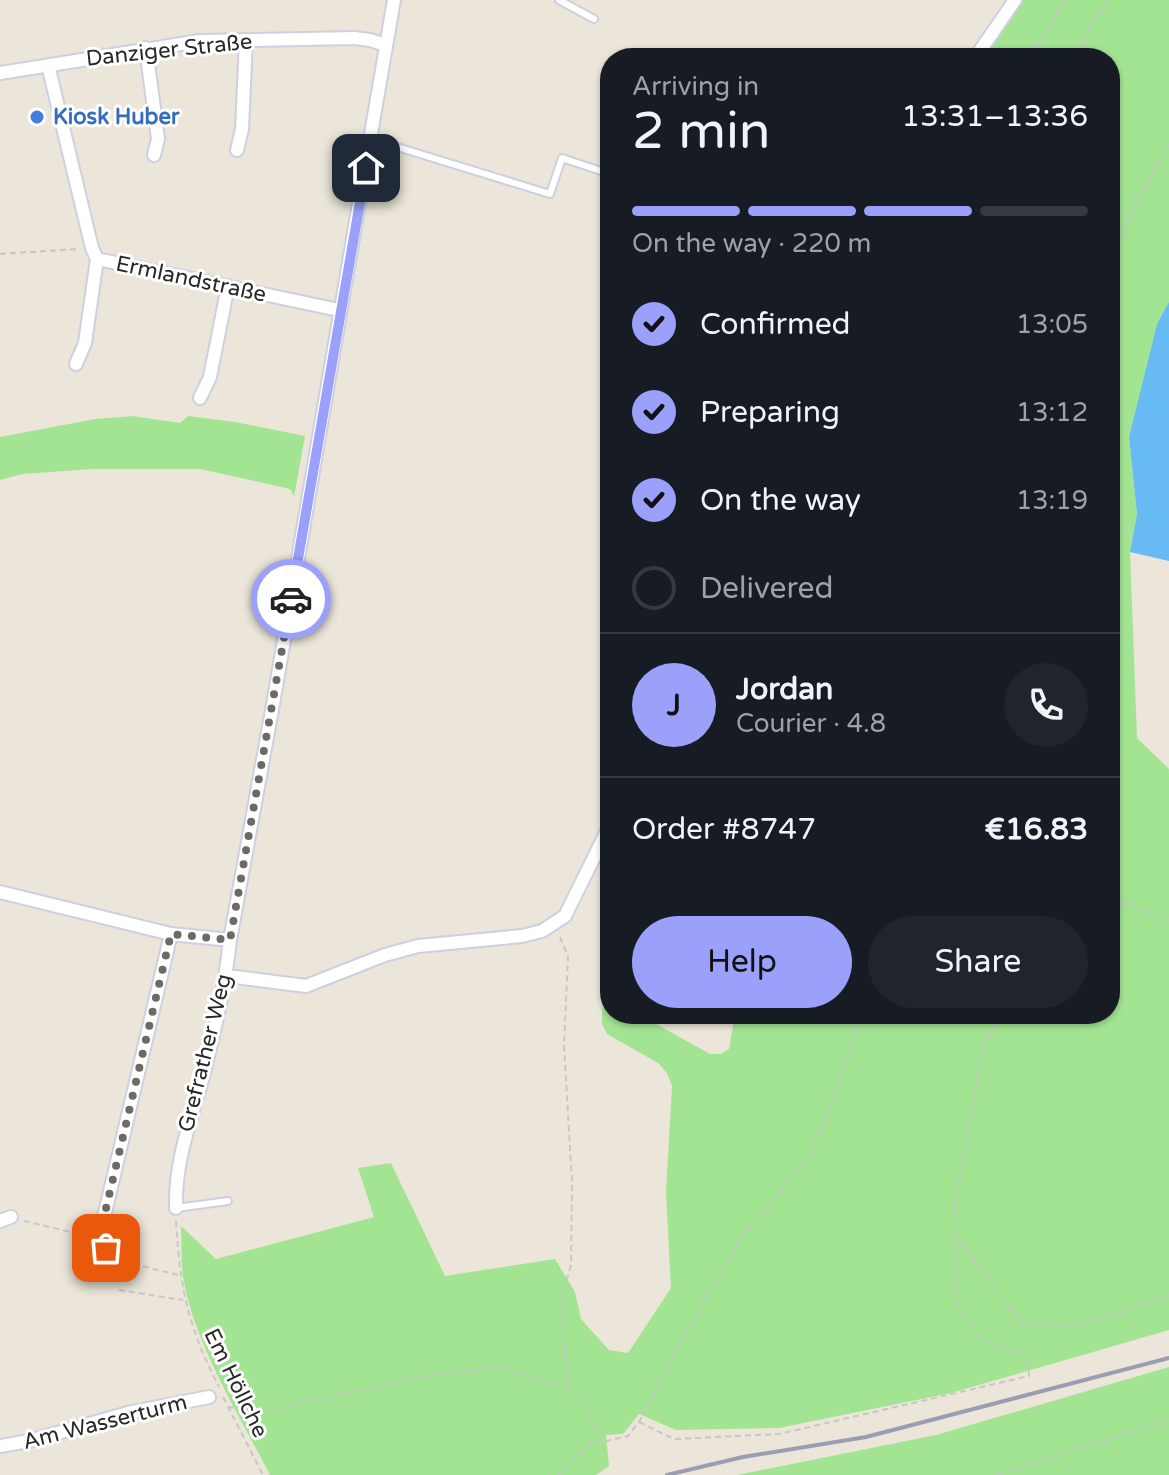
<!DOCTYPE html>
<html lang="en">
<head>
<meta charset="utf-8">
<style>
  :root { --surface:#171b24; --page:#20242c; --text:#f1f3f6; --muted:#9ea1a6; --line:#363941; --accent:#9ba1fa }
  body { margin:0; font-family:"Varela Round",sans-serif; background:var(--page); color:var(--text); height:100vh; display:flex; flex-direction:column; font-size:30px; white-space:nowrap }
  * { box-sizing:border-box; margin:0 }
  p { font-size:26px; color:var(--muted) }
  .icon { flex:none; width:44px; height:44px; fill:none; stroke:currentColor; stroke-width:2; stroke-linecap:round; stroke-linejoin:round }
  .map { position:relative; flex:1; overflow:hidden }
  .sheet { position:absolute; left:600px; top:48px; width:520px; height:976px; display:flex; flex-direction:column; background:var(--surface); border-radius:32px; box-shadow:0 2px 6px #0004 }
  .sheet>* { flex:none }
  .pin { position:absolute; display:grid; place-items:center; width:68px; height:68px; color:#fff; margin:-34px; border-radius:16px; box-shadow:0 4px 12px #0006 }
  .courier { position:absolute; display:grid; place-items:center; width:80px; height:80px; margin:-40px; border:6px solid #9ba1fa; border-radius:50%; background:#fff; color:#222; box-shadow:0 2px 10px #0007 }
  .overview em { font-style:normal; font-weight:600 }
  .overview div { display:flex; flex-direction:column-reverse }
  .overview { display:flex; align-items:center; justify-content:space-between; height:136px; padding:0 32px }
  h1 { font-size:52px; font-weight:600; line-height:60px }
  .bar { display:grid; grid-template-columns:repeat(4,1fr); gap:12px 8px; align-content:center; height:96px; padding:0 32px }
  .bar i { height:10px; border-radius:6px; background:var(--line) }
  .bar .selected { background:var(--accent) }
  .bar p { grid-column:span 4 }
  .line { display:flex; align-items:center; gap:20px; padding:0 32px; border-top:2px solid var(--line) }
  .line div { flex:1 }
  .round { display:grid; place-items:center; flex:none; width:84px; height:84px; border-radius:42px; background:var(--page) }
  ol { padding:0 32px; list-style:none }
  li { display:flex; align-items:center; gap:24px; height:88px }
  li p { margin-inline-start:auto }
  li .icon { padding:8px; border-radius:50%; background:var(--accent); color:#111; stroke-width:4 }
  li:last-child { color:var(--muted) }
  li i { width:44px; height:44px; border:4px solid var(--line); border-radius:50% }
  .action { display:flex; gap:16px; margin-top:auto; padding:16px 32px }
  .action a { flex:1; height:92px; border-radius:48px; background:var(--accent); color:#111; font-size:32px; font-weight:600; line-height:92px; text-align:center }
  .action a+a { background:var(--page); color:var(--text) }
  .map>svg:first-child { display:block }
  .green { fill:#a3e493 }
  .water { fill:#67baf2 }
  .lines { fill:none; stroke-linecap:round; stroke-linejoin:round }
  .service-casing { stroke:#cecfe2; stroke-width:10 }
  .minor-casing { stroke:#cecfe2; stroke-width:16 }
  .path { stroke:#c7c7c7; stroke-width:2; stroke-dasharray:6 4; stroke-linecap:butt }
  .service { stroke:#fff; stroke-width:6 }
  .minor { stroke:#fff; stroke-width:12 }
  .rail { stroke:#9c9cb3; stroke-width:4 }
  .done { stroke:#6c6a66; stroke-width:8; stroke-dasharray:0 14.4 }
  .route { stroke:#9ba1fa; stroke-width:10 }
  .shop-dot { fill:#3f7fe0; stroke:#fff; stroke-width:3 }
  .labels { text-anchor:middle; dominant-baseline:central; stroke-width:6; stroke-linejoin:round; paint-order:stroke }
  .street-label { font-size:22px; fill:#282828; stroke:#fff }
  .shop-label { font-size:22px; font-weight:bold; fill:#366cbe; stroke:#fff; text-anchor:start }
</style>
</head>
<body>
<div class="map">
<svg width="1169" height="1475" viewBox="0 0 1169 1475">
  <rect width="100%" height="100%" fill="#ebe6d9"/>
  <!-- green -->
  <path class="green" d="M 1022,0 L 1169,0 L 1169,302 L 1157,325 L 1129,437 L 1137,514 L 1130,552 L 1137,738 L 1169,769 L 1169,1330 L 951,1393 L 779,1428 L 676,1430 L 639,1414 L 623,1434 L 606,1435 L 609,1466 L 596,1475 L 270,1475 C 240,1416 193,1342 183,1276 C 181,1260 182,1243 181,1226 L 216,1259 L 374,1217 L 358,1168 L 391,1163 L 445,1276 L 555,1259 L 575,1292 L 581,1319 L 609,1350 L 628,1353 L 671,1288 L 666,1192 L 672,1086 L 667,1073 L 658,1063 L 607,1034 L 602,1024 L 602,1008 L 610,1002 L 610,1014 L 638,1014 L 710,1054 L 721,1054 L 729,1049 L 735,1014 L 1110,1014 L 1110,58 L 982,58 Z
    M 132,416 L 180,423 L 188,416 L 235,422 L 305,436 L 294,497 L 291,490 L 286,488 L 200,469 L 93,469 L 22,474 L 0,480 L 0,437 L 95,419 Z
    M 1169,1367 L 1169,1475 L 737,1475 L 936,1435 Z"/>
  <!-- water -->
  <path class="water" d="M 1169,302 L 1169,561 L 1130,552 L 1137,514 L 1129,437 L 1157,324 Z"/>
  <g class="lines">
    <defs>
      <path id="service" d="M 559,0 L 594,19
        M 371,139 L 550,194 L 562,158 L 610,174
        M 176,1208 L 228,1201"/>
      <path id="minor" d="M 146,48 L 158,139 L 154,155
        M 975,58 L 1015,0
        M 48,65 L 92,248 L 97,259 L 339,310
        M 0,73 L 200,41 L 354,38 L 370,40 L 386,45
        M 237,150 L 242,129 L 246,40
        M 76,364 L 85,343 L 97,259
        M 200,398 L 210,377 L 228,286
        M 0,892 L 171,934 L 230,940
        M 227,976 L 306,986 L 385,955 L 418,946 L 522,936 L 542,931 L 565,916 L 610,825
        M 176,1208 C 175,1163 188,1129 200,1087 C 213,1039 225,989 230,940 L 272,710 L 394,0
        M 0,1221 L 11,1217
        M 106,1248 L 99,1238 L 171,934
        M 0,1446 L 29,1441 L 128,1413 L 209,1397"/>
    </defs>
    <!-- service casing -->
    <use href="#service" class="service-casing"/>
    <!-- minor casing -->
    <use href="#minor" class="minor-casing"/>
    <!-- path -->
    <path class="path" d="M 1031,58 L 1065,0
      M 1072,58 L 1107,0
      M 1110,252 L 1169,145
      M 0,254 L 78,249
      M 1110,899 L 1169,921
      M 560,937 L 568,956 L 564,1045 L 572,1182 L 571,1265 L 562,1296 L 567,1387
      M 24,1221 L 88,1236
      M 176,1221 C 180,1288 188,1327 219,1387
      M 955,1234 L 1000,1297 L 1023,1323 L 1062,1326 L 1111,1316 L 1169,1295
      M 114,1259 L 178,1275
      M 119,1290 L 183,1300
      M 223,1397 L 263,1475
      M 228,1407 L 269,1410 L 435,1374 L 500,1368 L 567,1387 L 579,1395 L 606,1442
      M 639,1422 L 674,1439 L 779,1434 L 1029,1376 L 1028,1358 L 978,1336 L 957,1303 L 954,1206 L 983,1050 L 998,1014
      M 558,1475 L 589,1445 L 628,1436 L 639,1422 L 671,1360 L 741,1239 L 807,1159 L 825,1121 L 864,1014
      M 997,1475 L 1169,1421"/>
    <!-- service -->
    <use href="#service" class="service"/>
    <!-- minor -->
    <use href="#minor" class="minor"/>
    <!-- rail -->
    <path class="rail" d="M 667,1475 L 743,1457 L 866,1437 L 1169,1358"/>
  </g>
  <g class="lines">
    <!-- done -->
    <path class="done" d="M 106,1248 L 99,1238 L 171,934 L 230,940 L 291,599"/>
    <!-- route -->
    <path class="route" d="M 291,599 L 366,168"/>
  </g>
  <!-- markers -->
  <circle class="shop-dot" cx="37" cy="117" r="8"/>
  <g class="labels">
    <!-- street labels -->
    <g class="street-label">
      <text transform="translate(169 50) rotate(-6)">Danziger Straße</text>
      <text transform="translate(191 279) rotate(12)">Ermlandstraße</text>
      <text transform="translate(205 1053) rotate(-76)">Grefrather Weg</text>
      <text transform="translate(236 1383) rotate(64)">Em Höllche</text>
      <text transform="translate(105 1422) rotate(-14)">Am Wasserturm</text>
    </g>
    <!-- shop labels -->
    <g class="shop-label">
      <text x="53" y="117">Kiosk Huber</text>
    </g>
  </g>
</svg>
<div class="pin" style="left:106px;top:1248px;background:#ea580c"><svg class="icon" aria-label="bag" viewBox="0 0 24 24"><path d="M5 8h14l-1 12H6zM9 8a3 3 0 0 1 6 0"/></svg></div>
<div class="pin" style="left:366px;top:168px;background:#1f2937"><svg class="icon" aria-label="home" viewBox="0 0 24 24"><path d="M3 11l9-7 9 7M6 9v11h12V9"/></svg></div>
<div class="courier" style="left:291px;top:599px"><svg class="icon" aria-label="car" viewBox="0 0 24 24"><path d="M5 17H2v-5l4-1 3-4h7l3 4 3 1v5h-3M9 17h6M6 11h13"/><circle cx="7" cy="17" r="2"/><circle cx="17" cy="17" r="2"/></svg></div>
<section class="sheet">
<div class="overview"><div><h1>2 min</h1><p>Arriving in</p></div><em>13:31–13:36</em></div>
<div class="bar"><i class="selected"></i><i class="selected"></i><i class="selected"></i><i></i><p>On the way · 220 m</p></div>
<ol>
<li><svg class="icon" aria-label="check" viewBox="0 0 24 24"><path d="M5 12l5 5 9-10"/></svg>Confirmed<p>13:05</p></li>
<li><svg class="icon" aria-label="check" viewBox="0 0 24 24"><path d="M5 12l5 5 9-10"/></svg>Preparing<p>13:12</p></li>
<li><svg class="icon" aria-label="check" viewBox="0 0 24 24"><path d="M5 12l5 5 9-10"/></svg>On the way<p>13:19</p></li>
<li><i></i>Delivered</li>
</ol>
<div class="line" style="height:144px"><b class="round" style="background:var(--accent);color:#111">J</b><div><b>Jordan</b><p>Courier · 4.8</p></div><a class="round"><svg class="icon" aria-label="phone" viewBox="0 0 24 24"><path d="M5 4h4l2 5-3 2q2 4 5 5l2-3 5 2v4C11 20 4 13 5 4z"/></svg></a></div>
<div class="line" style="height:104px"><div>Order #8747</div><b>€16.83</b></div>
<div class="action"><a>Help</a><a>Share</a></div>
</section>
</div>
</body>
</html>
